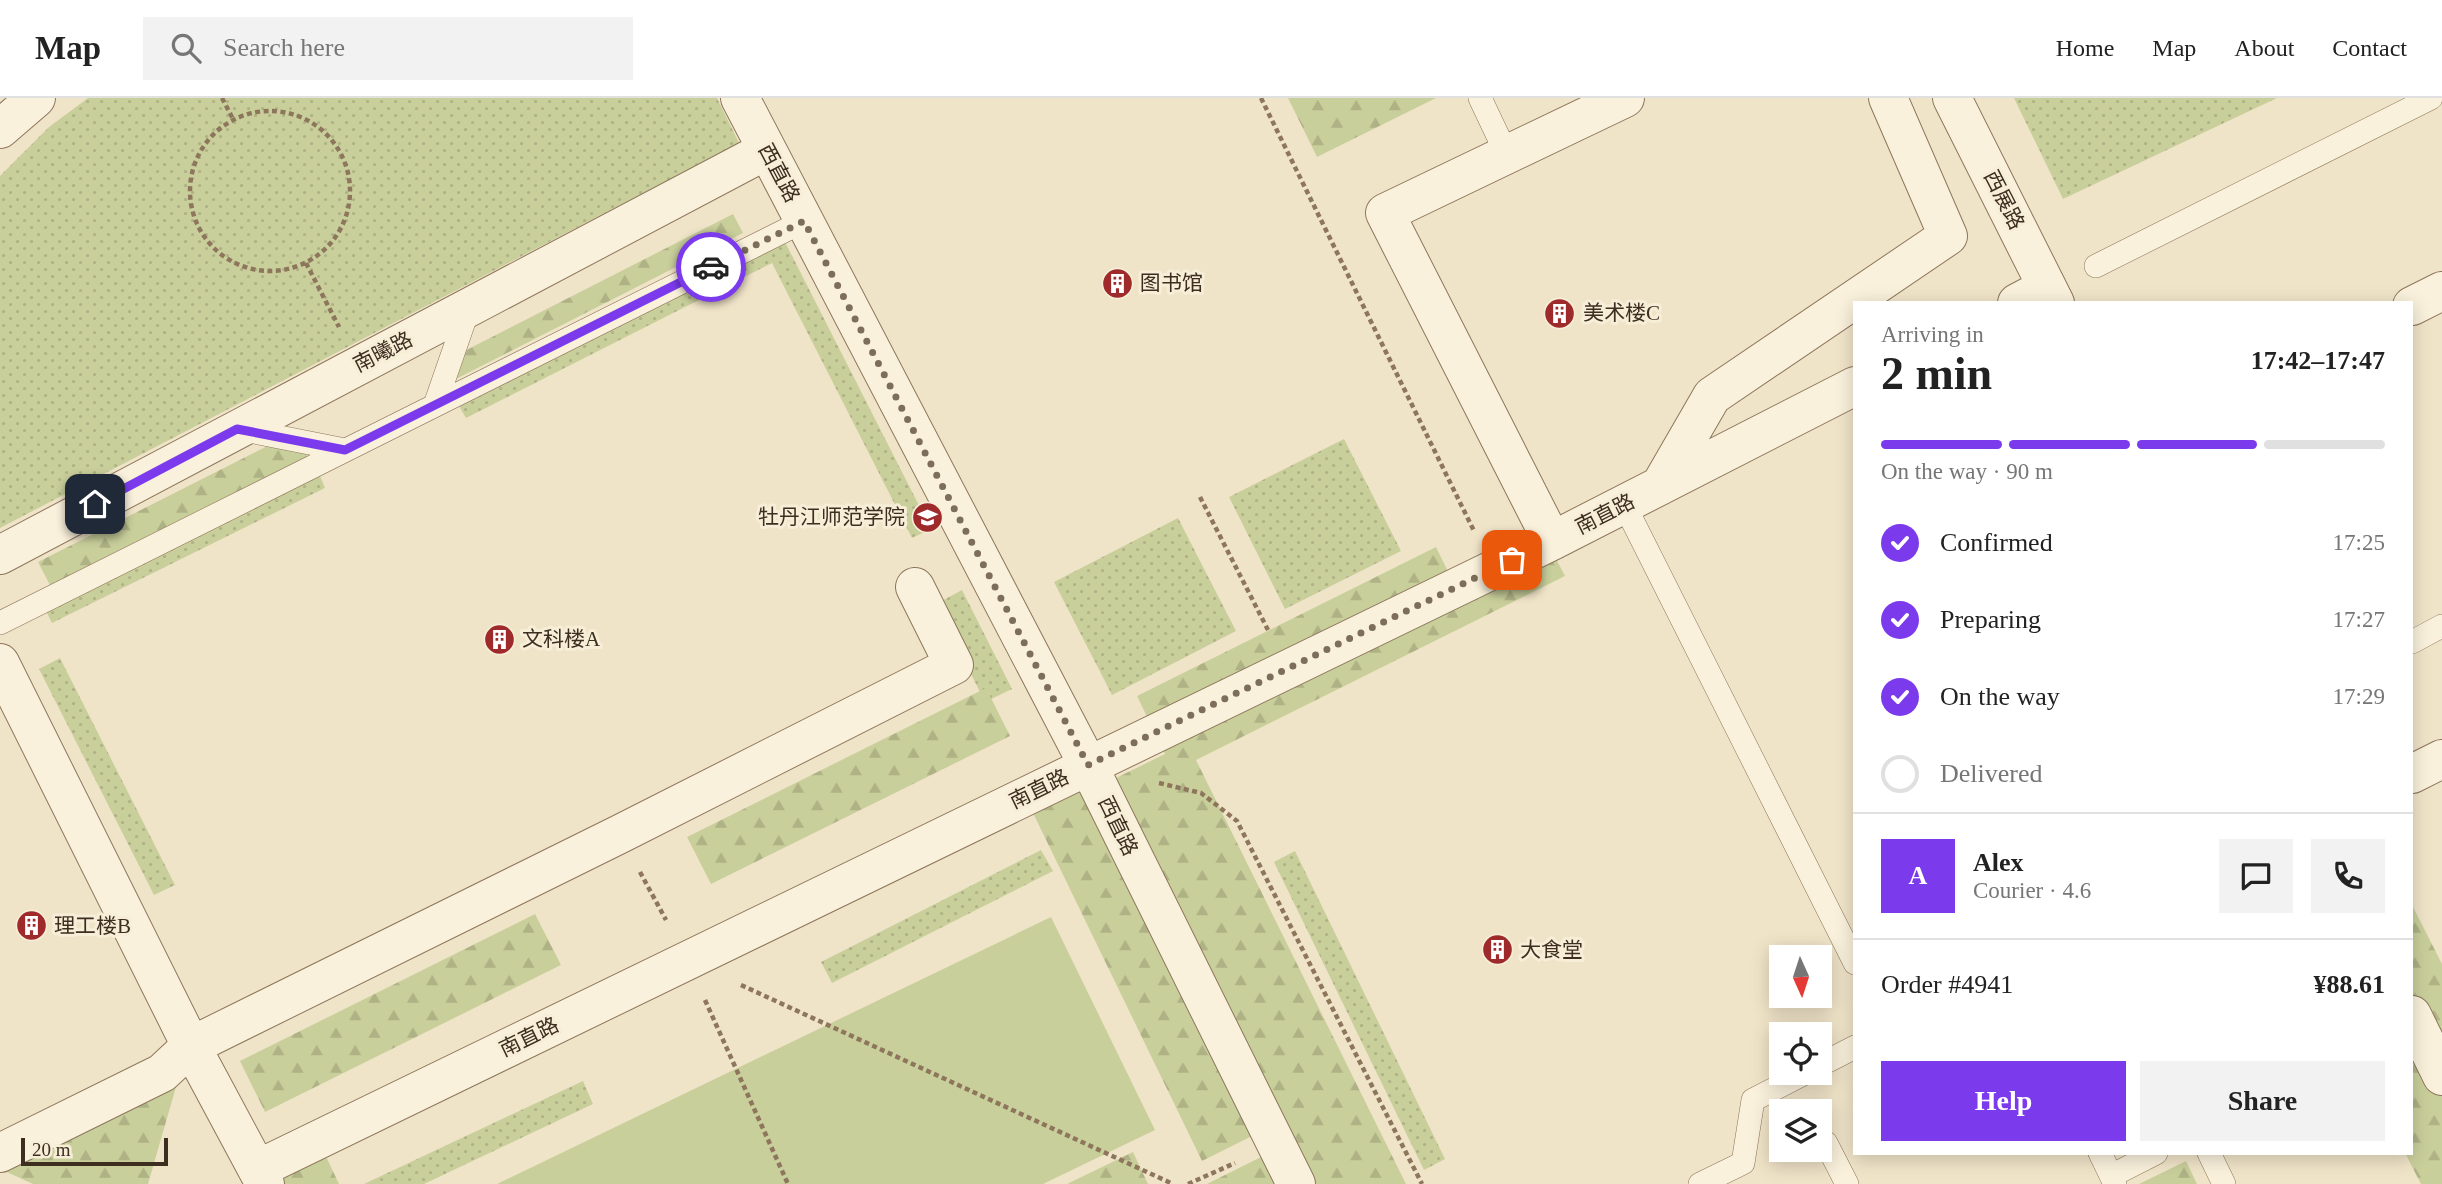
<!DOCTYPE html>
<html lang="en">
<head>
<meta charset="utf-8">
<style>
  :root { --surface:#fff; --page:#f2f2f2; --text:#222; --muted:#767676; --line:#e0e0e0; --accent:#7c3aed }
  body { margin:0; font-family:"Times New Roman","Noto Sans SC",serif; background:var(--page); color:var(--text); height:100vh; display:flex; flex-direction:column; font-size:26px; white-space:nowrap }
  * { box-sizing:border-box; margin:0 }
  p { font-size:23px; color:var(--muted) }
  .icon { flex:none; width:38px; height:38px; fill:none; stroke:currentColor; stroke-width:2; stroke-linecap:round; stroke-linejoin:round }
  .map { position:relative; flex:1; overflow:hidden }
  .panel { position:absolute; left:1853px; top:203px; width:560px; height:854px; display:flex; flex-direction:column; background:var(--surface); border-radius:0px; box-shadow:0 4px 18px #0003 }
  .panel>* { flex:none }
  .needle { width:46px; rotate:177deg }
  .fabs { position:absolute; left:1769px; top:847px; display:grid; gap:14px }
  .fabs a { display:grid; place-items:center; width:63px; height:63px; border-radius:0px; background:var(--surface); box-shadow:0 4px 18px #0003; font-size:35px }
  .scale { position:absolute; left:21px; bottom:18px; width:147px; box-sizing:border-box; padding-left:7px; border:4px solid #3d2e20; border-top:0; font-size:19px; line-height:24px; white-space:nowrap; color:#3d2e20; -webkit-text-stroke:5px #f7eed8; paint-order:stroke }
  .pin { position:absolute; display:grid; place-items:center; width:60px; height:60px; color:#fff; margin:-30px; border-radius:14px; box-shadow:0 4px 10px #0006 }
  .courier { position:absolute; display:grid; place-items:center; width:70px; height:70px; margin:-35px; border:5px solid #7c3aed; border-radius:50%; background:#fff; color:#222; box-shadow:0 2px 9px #0007 }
  .head em { font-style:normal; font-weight:600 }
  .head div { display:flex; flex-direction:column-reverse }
  .head { display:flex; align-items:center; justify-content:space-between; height:119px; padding:0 28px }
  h1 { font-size:46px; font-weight:600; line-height:52px }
  .bar { display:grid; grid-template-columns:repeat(4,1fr); gap:10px 7px; align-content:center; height:84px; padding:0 28px }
  .bar i { height:9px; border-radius:5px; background:var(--line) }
  .bar .on { background:var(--accent) }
  .bar p { grid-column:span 4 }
  .line { display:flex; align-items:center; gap:18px; padding:0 28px; border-top:2px solid var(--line) }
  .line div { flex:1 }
  .round { display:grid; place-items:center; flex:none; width:74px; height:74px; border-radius:0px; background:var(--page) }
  ol { padding:0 28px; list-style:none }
  li { display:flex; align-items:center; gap:21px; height:77px }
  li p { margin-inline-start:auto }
  li .icon { padding:7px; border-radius:50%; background:var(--accent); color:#fff; stroke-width:4 }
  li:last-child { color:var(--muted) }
  li i { width:38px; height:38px; border:4px solid var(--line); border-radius:50% }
  .button { display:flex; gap:14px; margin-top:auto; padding:14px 28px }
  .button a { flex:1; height:80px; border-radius:0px; background:var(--accent); color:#fff; font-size:28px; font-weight:600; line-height:80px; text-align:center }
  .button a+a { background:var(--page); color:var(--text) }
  header { display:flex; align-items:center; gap:42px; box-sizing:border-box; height:98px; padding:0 35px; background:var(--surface); border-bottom:2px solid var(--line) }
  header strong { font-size:33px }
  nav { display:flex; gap:38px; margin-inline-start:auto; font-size:24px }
  .search { width:490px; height:63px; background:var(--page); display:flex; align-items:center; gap:18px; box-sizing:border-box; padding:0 24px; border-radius:0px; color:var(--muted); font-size:26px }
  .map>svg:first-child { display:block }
  .green { fill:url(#green-dots) }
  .forest { fill:url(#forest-firs) }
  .pitch { fill:#c9cf9b }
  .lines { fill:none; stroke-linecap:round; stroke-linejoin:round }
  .service-casing { stroke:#8d765c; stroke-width:24 }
  .minor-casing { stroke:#8d765c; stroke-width:40 }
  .path { stroke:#8d765c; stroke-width:4.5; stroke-dasharray:5 3.5; stroke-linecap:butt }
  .service { stroke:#faf1dc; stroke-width:23 }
  .minor { stroke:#faf1dc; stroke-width:38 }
  .done { stroke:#7c6e5b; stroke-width:7; stroke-dasharray:0 12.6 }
  .route { stroke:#7c3aed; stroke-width:9 }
  .labels { text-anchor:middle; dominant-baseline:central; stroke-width:6; stroke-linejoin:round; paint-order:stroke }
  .street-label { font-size:21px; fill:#3d2e20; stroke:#f7eed8 }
  .poi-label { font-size:21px; fill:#3d2e20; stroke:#f7eed8; text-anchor:start }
</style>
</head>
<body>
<header>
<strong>Map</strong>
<div class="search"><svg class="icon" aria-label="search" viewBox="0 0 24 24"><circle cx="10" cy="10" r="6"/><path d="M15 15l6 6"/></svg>Search here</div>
<nav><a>Home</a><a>Map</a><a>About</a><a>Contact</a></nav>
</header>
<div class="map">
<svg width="2442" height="1086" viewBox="0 0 2442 1086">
  <defs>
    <pattern id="green-dots" width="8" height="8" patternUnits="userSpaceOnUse" patternTransform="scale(1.75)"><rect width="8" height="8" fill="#c9cf9b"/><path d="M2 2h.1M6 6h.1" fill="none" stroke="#aeb285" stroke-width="1.8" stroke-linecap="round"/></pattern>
    <pattern id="forest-firs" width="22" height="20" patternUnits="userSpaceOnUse" patternTransform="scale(1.75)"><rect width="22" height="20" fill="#c9cf9b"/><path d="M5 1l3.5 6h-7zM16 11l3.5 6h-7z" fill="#aeb285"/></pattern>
  </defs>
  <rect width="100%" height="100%" fill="#f0e4c8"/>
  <!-- green -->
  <path class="green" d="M 88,0 L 717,0 L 739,45 L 0,430 L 0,78 L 49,29 Z
    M 2014,0 L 2277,0 L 2063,101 Z
    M 785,144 L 931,431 L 912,440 L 772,165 L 466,320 L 459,308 Z
    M 1344,341 L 1401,453 L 1285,511 L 1229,399 Z
    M 320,378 L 325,390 L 52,525 L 46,513 Z
    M 1178,420 L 1236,533 L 1112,597 L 1054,484 Z
    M 962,492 L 1012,591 L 985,604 L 936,506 Z
    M 60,560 L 175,787 L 154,797 L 39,571 Z
    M 1041,752 L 1053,773 L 832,885 L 821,864 Z
    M 1295,753 L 1445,1061 L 1424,1072 L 1274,764 Z
    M 583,983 L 593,1006 L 424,1086 L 364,1086 Z"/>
  <!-- forest -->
  <path class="forest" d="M 1288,0 L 1436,0 L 1317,59 Z
    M 733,116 L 743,135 L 450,284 L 441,265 Z
    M 295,334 L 308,360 L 52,491 L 38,464 Z
    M 1436,449 L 1461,500 L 1553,455 L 1565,478 L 1196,662 L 1406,1086 L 1312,1086 L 1112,682 L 1165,656 L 1137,598 Z
    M 986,590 L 1010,638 L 711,786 L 687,739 Z
    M 1085,690 L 1254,1037 L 1202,1063 L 1033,715 Z
    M 2412,807 L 2442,866 L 2442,1086 L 2421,1086 L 2405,1055 L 2412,1055 Z
    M 535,816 L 561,867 L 265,1014 L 240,963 Z
    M 178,982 L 148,1086 L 33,1086 L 0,1071 Z
    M 322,1050 L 339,1086 L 247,1086 Z
    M 1275,1052 L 1292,1086 L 1207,1086 Z
    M 1133,1054 L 1148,1086 L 1067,1086 Z
    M 2186,1063 L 2197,1086 L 2139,1086 Z"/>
  <!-- pitch -->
  <path class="pitch" d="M 1051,819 L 1155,1032 L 1043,1086 L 497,1086 Z"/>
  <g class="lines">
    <defs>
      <path id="service" d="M 1480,0 L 1507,57
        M 2096,168 L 2431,0
        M 435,307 L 469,209
        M 239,331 L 345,352
        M 1624,406 L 1855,865
        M 0,525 L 804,123
        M 2412,544 L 2442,528
        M 1820,967 L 1855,949
        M 1826,1045 L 1847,1086
        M 2100,1055 L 2115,1086
        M 2209,1055 L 2224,1086
        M 2111,1078 L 2156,1055
        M 1700,1086 L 1743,1065 L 1753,1002 L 1805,975"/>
      <path id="minor" d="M 740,0 L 1088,667 L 1296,1086
        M 1952,0 L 2055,205
        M 0,31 L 36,0
        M 2017,205 L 2047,189
        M 2412,208 L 2442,193
        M 1660,388 L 1712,298 L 1948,138 L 1888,0
        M 1552,443 L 1385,115 L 1625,0
        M 0,457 L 767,52
        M 0,565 L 191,948 L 265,1086
        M 2412,676 L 2442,661
        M 2412,917 L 2442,978
        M 0,1055 L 162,975 L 191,948 L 620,736 L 954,567 L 915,489
        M 258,1071 L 1552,443 L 1855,288"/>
    </defs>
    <!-- service casing -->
    <use href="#service" class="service-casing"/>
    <!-- minor casing -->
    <use href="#minor" class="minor-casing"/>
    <!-- path -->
    <path class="path" d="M 222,0 L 233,21
      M 1261,0 L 1474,433
      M190 93a80 80 0 1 1 160 0a80 80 0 1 1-160 0Z
      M 306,165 L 339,229
      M 1200,399 L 1268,532
      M 1159,685 L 1201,695 L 1237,723 L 1422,1086
      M 640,774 L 666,822
      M 741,887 L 1173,1086
      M 705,902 L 788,1086
      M 1188,1086 L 1235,1065"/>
    <!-- service -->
    <use href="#service" class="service"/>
    <!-- minor -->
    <use href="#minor" class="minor"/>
  </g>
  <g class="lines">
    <!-- done -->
    <path class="done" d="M 711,169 L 804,123 L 1088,667 L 1512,462"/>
    <!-- route -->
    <path class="route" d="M 95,406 L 237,331 L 345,352 L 711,169"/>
  </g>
  <!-- icons -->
  <defs>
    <symbol id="building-disc" viewBox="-11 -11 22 22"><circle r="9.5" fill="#9e2a2b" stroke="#f7eed8"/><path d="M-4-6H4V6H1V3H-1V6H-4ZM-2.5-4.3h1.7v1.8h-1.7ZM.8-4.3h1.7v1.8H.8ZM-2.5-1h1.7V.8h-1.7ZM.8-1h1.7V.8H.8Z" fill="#fff"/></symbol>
    <symbol id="university-disc" viewBox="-11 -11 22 22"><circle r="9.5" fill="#9e2a2b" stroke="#f7eed8"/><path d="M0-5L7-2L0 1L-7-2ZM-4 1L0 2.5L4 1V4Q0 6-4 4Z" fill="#fff"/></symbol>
  </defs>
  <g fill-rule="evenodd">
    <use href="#building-disc" x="1100" y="168" width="35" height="35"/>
    <use href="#building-disc" x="1542" y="198" width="35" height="35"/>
    <use href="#university-disc" x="910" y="402" width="35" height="35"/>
    <use href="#building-disc" x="482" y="524" width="35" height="35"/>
    <use href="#building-disc" x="14" y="810" width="35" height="35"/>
    <use href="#building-disc" x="1480" y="834" width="35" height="35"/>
  </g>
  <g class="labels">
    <!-- street labels -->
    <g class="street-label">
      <text transform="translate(779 75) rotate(62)">西直路</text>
      <text transform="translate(2004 102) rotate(63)">西展路</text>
      <text transform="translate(383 254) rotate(-27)">南曦路</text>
      <text transform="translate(1605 416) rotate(-27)">南直路</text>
      <text transform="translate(1039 691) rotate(-26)">南直路</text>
      <text transform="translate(1118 728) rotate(64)">西直路</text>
      <text transform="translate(529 939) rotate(-26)">南直路</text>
    </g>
    <!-- poi labels -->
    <g class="poi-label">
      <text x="1140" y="185">图书馆</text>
      <text x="1583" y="215">美术楼C</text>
      <text x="905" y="419" text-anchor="end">牡丹江师范学院</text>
      <text x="522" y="541">文科楼A</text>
      <text x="54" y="828">理工楼B</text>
      <text x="1520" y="852">大食堂</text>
    </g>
  </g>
</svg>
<div class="fabs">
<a><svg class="needle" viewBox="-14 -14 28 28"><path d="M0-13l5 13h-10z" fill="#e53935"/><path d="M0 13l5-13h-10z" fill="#767676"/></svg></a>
<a><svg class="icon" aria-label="locate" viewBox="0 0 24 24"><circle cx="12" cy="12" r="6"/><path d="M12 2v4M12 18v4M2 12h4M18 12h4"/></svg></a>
<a><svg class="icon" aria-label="layers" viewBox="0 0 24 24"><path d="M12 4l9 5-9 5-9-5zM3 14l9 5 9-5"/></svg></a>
</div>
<div class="scale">20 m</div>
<div class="pin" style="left:1512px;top:462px;background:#ea580c"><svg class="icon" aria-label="bag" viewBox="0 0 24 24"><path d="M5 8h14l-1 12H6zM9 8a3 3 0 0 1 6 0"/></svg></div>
<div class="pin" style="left:95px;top:406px;background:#1f2937"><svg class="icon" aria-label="home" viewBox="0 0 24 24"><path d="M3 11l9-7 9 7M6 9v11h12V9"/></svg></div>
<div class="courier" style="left:711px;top:169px"><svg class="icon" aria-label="car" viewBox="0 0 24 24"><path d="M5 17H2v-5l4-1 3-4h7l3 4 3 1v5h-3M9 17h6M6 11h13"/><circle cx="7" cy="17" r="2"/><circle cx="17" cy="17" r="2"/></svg></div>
<section class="panel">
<div class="head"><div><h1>2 min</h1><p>Arriving in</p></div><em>17:42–17:47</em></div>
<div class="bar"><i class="on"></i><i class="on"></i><i class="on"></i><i></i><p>On the way · 90 m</p></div>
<ol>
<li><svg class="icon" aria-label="check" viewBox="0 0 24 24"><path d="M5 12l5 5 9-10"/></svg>Confirmed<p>17:25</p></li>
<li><svg class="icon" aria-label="check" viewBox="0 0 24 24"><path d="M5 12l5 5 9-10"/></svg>Preparing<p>17:27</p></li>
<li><svg class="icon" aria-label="check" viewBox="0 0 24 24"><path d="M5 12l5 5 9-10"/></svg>On the way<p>17:29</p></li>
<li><i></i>Delivered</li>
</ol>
<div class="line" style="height:126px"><b class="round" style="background:var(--accent);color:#fff">A</b><div><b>Alex</b><p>Courier · 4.6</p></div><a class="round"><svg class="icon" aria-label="chat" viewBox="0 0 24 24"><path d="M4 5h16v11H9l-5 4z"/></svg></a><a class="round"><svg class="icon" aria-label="phone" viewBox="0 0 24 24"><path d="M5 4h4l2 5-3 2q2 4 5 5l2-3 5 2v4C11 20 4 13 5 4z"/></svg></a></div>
<div class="line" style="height:91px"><div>Order #4941</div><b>¥88.61</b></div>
<div class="button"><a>Help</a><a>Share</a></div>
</section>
</div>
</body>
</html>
